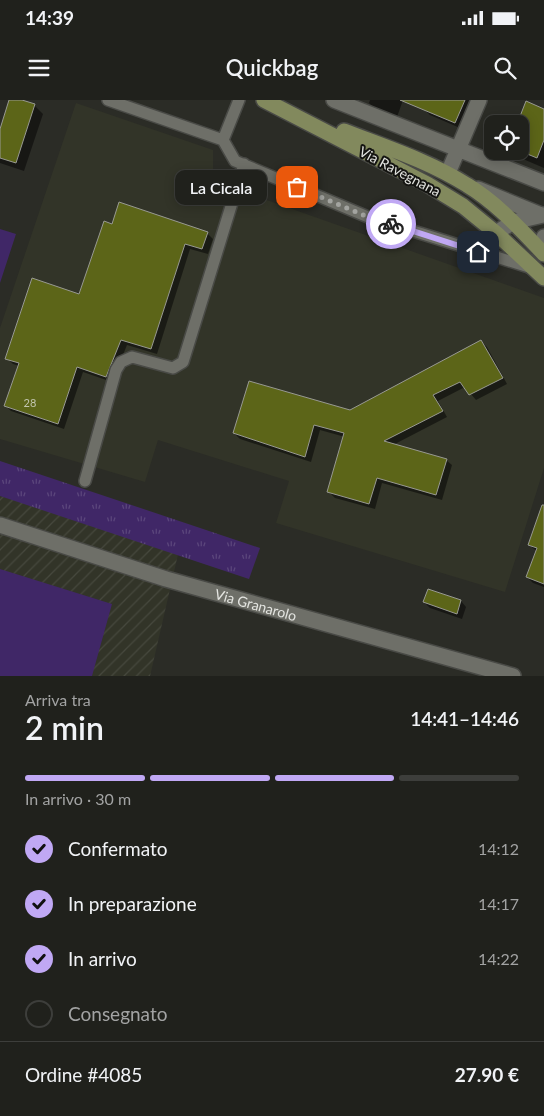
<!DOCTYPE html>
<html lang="it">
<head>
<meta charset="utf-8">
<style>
  :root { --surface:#20211c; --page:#282925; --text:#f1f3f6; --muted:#a2a3a3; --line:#3d3e3b; --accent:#c0a8f4 }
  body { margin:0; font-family:Lato,sans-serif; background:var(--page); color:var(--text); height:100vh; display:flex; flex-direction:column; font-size:19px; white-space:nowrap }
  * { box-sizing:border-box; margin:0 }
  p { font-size:16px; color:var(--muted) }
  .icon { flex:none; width:28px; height:28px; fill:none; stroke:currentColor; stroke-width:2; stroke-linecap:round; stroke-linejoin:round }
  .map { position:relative; height:576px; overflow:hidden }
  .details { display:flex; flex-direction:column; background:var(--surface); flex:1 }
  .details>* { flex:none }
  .buttons { position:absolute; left:484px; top:15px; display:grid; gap:10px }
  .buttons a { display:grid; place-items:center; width:45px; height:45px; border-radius:10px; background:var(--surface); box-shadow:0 2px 12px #0003,0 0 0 1px var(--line); font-size:25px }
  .pin { position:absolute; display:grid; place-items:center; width:42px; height:42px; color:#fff; margin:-21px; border-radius:10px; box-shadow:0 2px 8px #0006 }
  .courier { position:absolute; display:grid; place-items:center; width:50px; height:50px; margin:-25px; border:4px solid #c0a8f4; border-radius:50%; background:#fff; color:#222; box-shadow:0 1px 6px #0007 }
  .bubble { position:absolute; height:35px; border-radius:10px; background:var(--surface); box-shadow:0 2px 12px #0003,0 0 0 1px var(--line); font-size:16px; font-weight:600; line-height:35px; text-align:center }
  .summary em { font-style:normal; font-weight:600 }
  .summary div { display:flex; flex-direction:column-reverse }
  .summary { display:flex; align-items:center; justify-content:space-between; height:85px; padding:0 25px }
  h1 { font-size:32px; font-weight:600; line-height:38px }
  .bar { display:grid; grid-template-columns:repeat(4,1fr); gap:8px 5px; align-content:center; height:60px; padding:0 25px }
  .bar i { height:6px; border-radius:4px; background:var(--line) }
  .bar .on { background:var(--accent) }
  .bar p { grid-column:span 4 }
  .line { display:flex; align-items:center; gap:12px; padding:0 25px; border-top:1px solid var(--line) }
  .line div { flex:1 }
  ol { padding:0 25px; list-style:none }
  li { display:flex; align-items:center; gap:15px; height:55px }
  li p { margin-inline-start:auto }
  li .icon { padding:5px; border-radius:50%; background:var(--accent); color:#111; stroke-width:4 }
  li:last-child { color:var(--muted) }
  li i { width:28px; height:28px; border:2px solid var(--line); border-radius:50% }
  .status { display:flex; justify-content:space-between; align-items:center; height:35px; padding:0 25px; background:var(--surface); direction:ltr }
  .status svg { height:14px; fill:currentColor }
  header { display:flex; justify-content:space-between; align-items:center; height:65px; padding:0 25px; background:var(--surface); font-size:22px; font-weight:600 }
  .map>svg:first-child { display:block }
  .built { fill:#323428 }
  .industrial { fill:url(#industrial-furrows) }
  .grass { fill:url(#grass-tufts) }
  .park { fill:#402767 }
  .shadow { fill:#0007 }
  .building { fill:#5c6518; stroke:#989992 }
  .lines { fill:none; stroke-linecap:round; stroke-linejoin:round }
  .lane-casing { stroke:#494a46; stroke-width:14 }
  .street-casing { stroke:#494a46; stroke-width:18 }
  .secondary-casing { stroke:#494a46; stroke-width:18 }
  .primary-casing { stroke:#494a46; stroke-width:18 }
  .lane { stroke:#6e6f68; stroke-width:11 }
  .street { stroke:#6e6f68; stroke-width:15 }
  .secondary { stroke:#6e6f68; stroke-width:15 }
  .primary { stroke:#82895d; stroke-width:15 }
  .done { stroke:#a3a4a0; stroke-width:5; stroke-dasharray:0 9 }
  .route { stroke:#c0a8f4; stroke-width:6 }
  .labels { text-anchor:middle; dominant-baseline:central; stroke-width:4; stroke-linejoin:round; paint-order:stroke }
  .number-label { font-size:11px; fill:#c2c5af }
  .street-label { font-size:14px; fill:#e4e5e1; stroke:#141411 }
</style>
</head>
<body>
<div class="status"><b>14:39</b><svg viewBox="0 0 49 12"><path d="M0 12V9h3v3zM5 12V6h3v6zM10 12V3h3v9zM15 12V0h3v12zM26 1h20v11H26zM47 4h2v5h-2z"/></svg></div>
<header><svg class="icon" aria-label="menu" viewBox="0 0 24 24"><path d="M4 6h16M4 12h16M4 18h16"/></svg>Quickbag<svg class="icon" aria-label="search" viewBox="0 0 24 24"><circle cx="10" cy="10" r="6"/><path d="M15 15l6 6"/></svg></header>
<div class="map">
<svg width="544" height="576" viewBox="0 0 544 576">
  <defs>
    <pattern id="industrial-furrows" width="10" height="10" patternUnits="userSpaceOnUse" patternTransform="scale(1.25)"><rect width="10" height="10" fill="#323428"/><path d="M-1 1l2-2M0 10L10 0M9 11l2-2" fill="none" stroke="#46483d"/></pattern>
    <pattern id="grass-tufts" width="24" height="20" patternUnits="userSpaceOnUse" patternTransform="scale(1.25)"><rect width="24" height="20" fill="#402767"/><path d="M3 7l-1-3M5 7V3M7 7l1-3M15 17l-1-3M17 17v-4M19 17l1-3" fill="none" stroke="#5b467c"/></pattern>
  </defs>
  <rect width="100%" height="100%" fill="#2b2c26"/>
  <!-- built -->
  <path class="built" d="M 76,3 L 213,50 L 213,81 L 544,198 L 544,368 L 505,492 L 276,423 L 289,381 L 158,340 L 145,382 L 0,339 L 0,228 Z"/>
  <!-- industrial -->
  <path class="industrial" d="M 0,396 L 179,450 L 150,576 L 0,576 Z"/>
  <!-- grass -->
  <path class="grass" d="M 0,361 L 260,448 L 249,479 L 0,396 Z"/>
  <!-- park -->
  <path class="park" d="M 0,129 L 16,134 L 0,183 Z
    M 0,469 L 112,504 L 92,576 L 0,576 Z"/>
  <!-- shadow -->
  <path class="shadow" d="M 11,0 L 18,0 L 34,5 L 43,14 L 24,71 L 0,63 L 0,33 Z
    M 370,0 L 403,0 L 397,17 L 374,8 L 369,3 Z
    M 429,0 L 472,0 L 460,28 L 430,15 L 425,10 Z
    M 544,10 L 544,68 L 516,56 L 511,51 L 520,51 L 520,24 Z
    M 113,125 L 207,133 L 213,139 L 208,154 L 190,149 L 157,254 L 127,245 L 112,282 L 83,272 L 64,329 L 11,311 L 6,306 L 19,266 L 13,264 L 7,258 L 80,196 Z
    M 481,241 L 487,247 L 507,284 L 476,300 L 465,287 L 438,301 L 447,317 L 393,345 L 446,360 L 452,365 L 442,400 L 382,383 L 375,409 L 335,398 L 329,392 L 345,337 L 320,330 L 311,362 L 240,339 L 234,333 L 350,311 Z
    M 544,434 L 544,487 L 533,483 L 527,477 L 537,451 L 529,445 Z
    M 461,501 L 466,507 L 462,519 L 430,508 L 424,502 Z"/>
  <!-- building -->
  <path class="building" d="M 9,0 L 22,0 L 35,4 L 16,63 L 0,58 L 0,29 Z
    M 400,0 L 465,0 L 455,23 Z
    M 526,1 L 544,9 L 544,40 L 537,58 L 520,51 L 520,24 L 517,24 Z
    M 119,102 L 208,132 L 202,149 L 185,144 L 151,249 L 121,240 L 106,277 L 77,267 L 58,324 L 4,306 L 19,263 L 5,259 L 32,178 L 79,194 L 104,121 L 112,124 Z
    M 481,240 L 503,278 L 469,295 L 460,282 L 433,295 L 443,311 L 384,341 L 447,359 L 436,395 L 377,378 L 369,404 L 327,392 L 344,333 L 314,325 L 305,357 L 233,333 L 249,281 L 350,310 Z
    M 542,405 L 544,405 L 544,484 L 526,477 L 537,448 L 528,445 Z
    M 428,489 L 461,500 L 457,514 L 423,502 Z"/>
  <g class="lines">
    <defs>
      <path id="lane" d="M 108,0 L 223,40 L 235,61 L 368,117 L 532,168
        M 223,40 L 239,0
        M 85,381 L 116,270 L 121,262 L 132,257 L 173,268 L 183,262 L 244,64"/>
      <path id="street" d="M 334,0 L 544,83
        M 448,73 L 479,0
        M 478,89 L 541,115
        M 496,133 L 513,122 L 543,115
        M 544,137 L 544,148"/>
      <g id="secondary">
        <path id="s1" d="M 0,425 L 166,479 L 513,576"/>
      </g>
      <path id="primary" d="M 264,0 L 427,84 L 463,106 L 496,133 L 544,178
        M 344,31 C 385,47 429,61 467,85 C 497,103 520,129 544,154"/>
    </defs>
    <!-- lane casing -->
    <use href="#lane" class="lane-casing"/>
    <!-- street casing -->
    <use href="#street" class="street-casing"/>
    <!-- secondary casing -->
    <use href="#secondary" class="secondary-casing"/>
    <!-- primary casing -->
    <use href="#primary" class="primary-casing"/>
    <!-- lane -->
    <use href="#lane" class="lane"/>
    <!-- street -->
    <use href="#street" class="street"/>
    <!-- secondary -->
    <use href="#secondary" class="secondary"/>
    <!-- primary -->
    <use href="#primary" class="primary"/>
  </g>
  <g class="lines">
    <!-- done -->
    <path class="done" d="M 297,87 L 368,117 L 391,124"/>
    <!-- route -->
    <path class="route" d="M 391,124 L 478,152"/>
  </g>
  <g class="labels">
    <!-- number labels -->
    <g class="number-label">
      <text x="30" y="302">28</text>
    </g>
    <!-- street labels -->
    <g class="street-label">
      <text transform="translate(400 71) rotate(28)">Via Ravegnana</text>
      <text stroke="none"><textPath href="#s1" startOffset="268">Via Granarolo</textPath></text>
    </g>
  </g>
</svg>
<div class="buttons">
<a><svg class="icon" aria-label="locate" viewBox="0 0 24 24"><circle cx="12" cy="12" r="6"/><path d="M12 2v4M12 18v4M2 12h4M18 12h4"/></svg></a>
</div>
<div class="pin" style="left:297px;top:87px;background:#ea580c"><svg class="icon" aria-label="bag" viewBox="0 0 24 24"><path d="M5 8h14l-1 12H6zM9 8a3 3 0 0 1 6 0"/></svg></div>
<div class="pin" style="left:478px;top:152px;background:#1f2937"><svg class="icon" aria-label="home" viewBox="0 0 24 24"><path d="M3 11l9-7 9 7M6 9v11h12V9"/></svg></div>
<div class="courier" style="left:391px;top:124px"><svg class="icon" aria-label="bike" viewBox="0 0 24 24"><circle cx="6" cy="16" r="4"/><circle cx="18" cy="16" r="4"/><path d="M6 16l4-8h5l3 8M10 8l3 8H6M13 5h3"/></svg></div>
<div class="bubble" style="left:175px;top:70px;width:92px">La Cicala</div>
</div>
<section class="details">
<div class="summary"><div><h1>2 min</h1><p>Arriva tra</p></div><em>14:41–14:46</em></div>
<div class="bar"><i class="on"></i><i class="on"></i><i class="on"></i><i></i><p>In arrivo · 30 m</p></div>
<ol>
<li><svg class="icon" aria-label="check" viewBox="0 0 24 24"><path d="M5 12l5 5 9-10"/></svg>Confermato<p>14:12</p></li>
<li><svg class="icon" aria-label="check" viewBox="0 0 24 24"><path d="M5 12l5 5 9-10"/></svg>In preparazione<p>14:17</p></li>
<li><svg class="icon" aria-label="check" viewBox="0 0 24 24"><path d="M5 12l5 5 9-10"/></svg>In arrivo<p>14:22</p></li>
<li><i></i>Consegnato</li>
</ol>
<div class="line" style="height:65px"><div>Ordine #4085</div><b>27.90 €</b></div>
</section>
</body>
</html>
